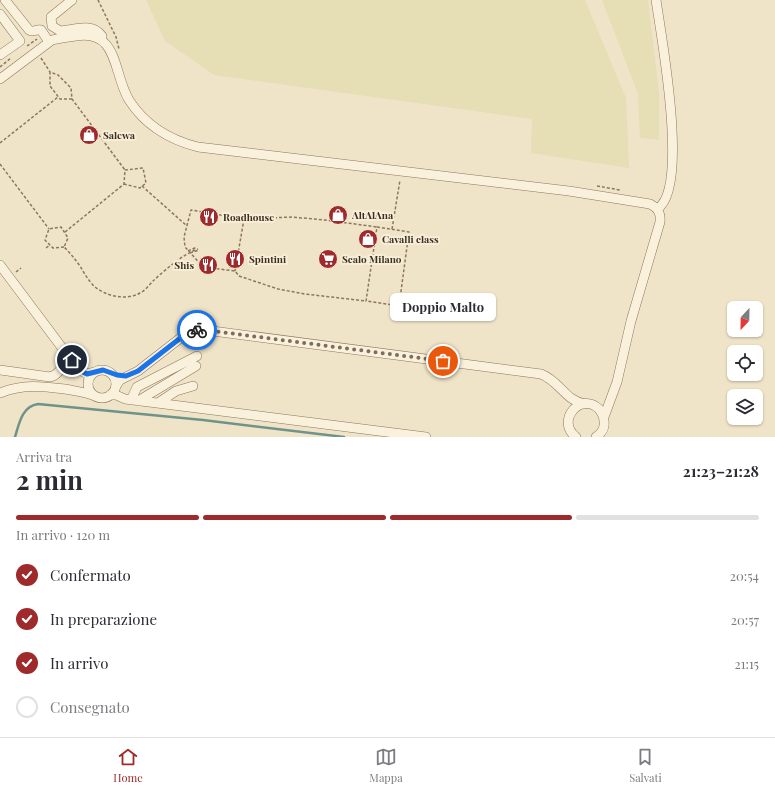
<!DOCTYPE html>
<html lang="it">
<head>
<meta charset="utf-8">
<style>
  :root { --surface:#fff; --page:#f2f2f3; --text:#2b2b33; --muted:#7c7c81; --line:#e1e1e2; --accent:#9e2a2b }
  body { margin:0; font-family:"Playfair Display",serif; background:var(--page); color:var(--text); height:100vh; display:flex; flex-direction:column; font-size:15px; white-space:nowrap }
  * { box-sizing:border-box; margin:0 }
  p { font-size:13px; color:var(--muted) }
  .icon { flex:none; width:22px; height:22px; fill:none; stroke:currentColor; stroke-width:2; stroke-linecap:round; stroke-linejoin:round }
  .map { position:relative; height:437px; overflow:hidden }
  .drawer { display:flex; flex-direction:column; background:var(--surface); flex:1 }
  .drawer>* { flex:none }
  .needle { width:26px; rotate:202deg }
  .controls { position:absolute; left:727px; top:301px; display:grid; gap:8px }
  .controls a { display:grid; place-items:center; width:36px; height:36px; border-radius:6px; background:var(--surface); box-shadow:0 1px 3px #0004; font-size:20px }
  .pin { position:absolute; display:grid; place-items:center; width:34px; height:34px; color:#fff; margin:-17px; border:2px solid #fff; border-radius:50%; box-shadow:0 1px 4px #0007 }
  .courier { position:absolute; display:grid; place-items:center; width:40px; height:40px; margin:-20px; border:3px solid #1a73e8; border-radius:50%; background:#fff; color:#222; box-shadow:0 1px 5px #0007 }
  .bubble { position:absolute; height:28px; border-radius:6px; background:var(--surface); box-shadow:0 1px 3px #0004; font-size:13px; font-weight:700; line-height:28px; text-align:center }
  .headline em { font-style:normal; font-weight:700 }
  .headline div { display:flex; flex-direction:column-reverse }
  .headline { display:flex; align-items:center; justify-content:space-between; height:68px; padding:0 16px }
  h1 { font-size:26px; font-weight:700; line-height:30px }
  .bar { display:grid; grid-template-columns:repeat(4,1fr); gap:6px 4px; align-content:center; height:48px; padding:0 16px }
  .bar i { height:5px; border-radius:3px; background:var(--line) }
  .bar .on { background:var(--accent) }
  .bar p { grid-column:span 4 }
  ol { padding:0 16px; list-style:none }
  li { display:flex; align-items:center; gap:12px; height:44px }
  li p { margin-inline-start:auto }
  li .icon { padding:4px; border-radius:50%; background:var(--accent); color:#fff; stroke-width:4 }
  li:last-child { color:var(--muted) }
  li i { width:22px; height:22px; border:2px solid var(--line); border-radius:50% }
  .tab-bar { display:flex; justify-content:space-around; align-items:center; height:56px; border-top:1px solid var(--line); background:var(--surface); font-size:11px; color:var(--muted) }
  .tab-bar a { display:grid; justify-items:center; gap:2px }
  .tab-bar .on { color:var(--accent) }
  .map>svg:first-child { display:block }
  .farmland { fill:#e6deb5 }
  .lines { fill:none; stroke-linecap:round; stroke-linejoin:round }
  .stream { stroke:#6f938a; stroke-width:2.5 }
  .minor-casing { stroke:#8d765c; stroke-width:10 }
  .path { stroke:#8d765c; stroke-width:1.5; stroke-dasharray:3 2; stroke-linecap:butt }
  .minor { stroke:#faf1dc; stroke-width:9 }
  .done { stroke:#7c6e5b; stroke-width:4; stroke-dasharray:0 7.2 }
  .route { stroke:#1a73e8; stroke-width:5 }
  .labels { text-anchor:middle; dominant-baseline:central; stroke-width:4; stroke-linejoin:round; paint-order:stroke }
  .poi-label { font-size:10px; font-weight:bold; fill:#3d2e20; stroke:#f7eed8; text-anchor:start }
</style>
</head>
<body>
<div class="map">
<svg width="775" height="437" viewBox="0 0 775 437">
  <rect width="100%" height="100%" fill="#f0e4c8"/>
  <!-- farmland -->
  <path class="farmland" d="M 146,0 L 585,0 L 626,98 L 629,168 L 531,153 L 532,119 L 214,75 L 165,41 Z
    M 602,0 L 648,0 L 659,93 L 659,140 L 640,138 L 638,94 Z"/>
  <g class="lines">
    <!-- stream -->
    <path class="stream" d="M 15,437 C 19,424 22,406 38,404 L 203,420 L 344,437"/>
    <defs>
      <path id="minor" d="M 5,0 L 29,30 C 33,33 36,29 41,30 L 49,42
        M 72,0 L 51,17 L 52,26 L 60,31 C 75,30 92,22 102,36
        M 656,0 C 661,35 690,190 657,209
        M 0,14 L 20,41 L 0,55
        M 0,79 L 52,40 C 60,38 68,37 76,36 C 119,29 113,74 129,100 C 145,125 170,140 198,147 L 569,191 L 650,204 C 658,208 661,213 660,222 L 631,321 L 617,382 L 604,417
        M 0,265 L 78,369 L 87,374 L 94,372
        M88 384a14 14 0 1 1 28 0a14 14 0 1 1-28 0Z
        M 0,370 L 50,377 L 55,375 L 71,360
        M 116,386 L 120,380 L 138,371 L 183,336 L 194,331 L 205,330 L 541,374 C 561,382 564,400 585,404
        M 0,393 C 23,384 40,386 65,389 C 75,391 85,392 95,396
        M 110,395 L 116,395 L 125,399 L 426,437
        M 131,400 L 137,387 L 197,356
        M 138,401 L 196,366
        M 158,403 L 176,391 L 193,386
        M 576,437 C 555,421 581,391 599,409 C 602,413 604,416 604,421 C 605,427 602,433 596,437"/>
    </defs>
    <!-- minor casing -->
    <use href="#minor" class="minor-casing"/>
    <!-- path -->
    <path class="path" d="M 98,0 L 116,37 L 119,49
      M 27,46 L 37,39
      M 41,58 L 50,72
      M 0,67 L 11,58
      M 72,99 L 60,99 L 50,86 L 50,72 L 58,75 L 71,88 L 72,99 L 125,170
      M 0,143 L 58,97
      M 0,164 L 49,229
      M 142,186 L 187,226
      M 597,186 L 620,190
      M 244,219 L 292,217 L 325,220 L 377,227
      M 377,227 L 409,232 L 399,306 L 366,301 Z
      M 392,229 L 400,180
      M 65,232 L 124,184 L 125,170 L 143,168 L 146,183 L 140,188 L 124,184
      M 64,247 L 53,248 L 45,240 L 49,229 L 61,227 L 68,238 L 64,247 C 70,253 75,259 80,266 C 84,273 88,280 94,286 C 105,296 126,301 140,293 C 145,291 149,285 153,281 C 165,270 183,254 198,249
      M 46,248 L 50,245
      M 188,251 L 197,247
      M 190,253 L 199,250
      M 227,258 L 229,262
      M 232,265 L 230,267 L 228,264 L 232,262 L 236,267
      M 235,271 L 244,219 L 191,210 L 184,237 L 185,247 L 203,267 L 235,271 L 239,276 L 278,289 L 305,294 L 366,301
      M 16,272 L 21,268"/>
    <!-- minor -->
    <use href="#minor" class="minor"/>
  </g>
  <g class="lines">
    <!-- done -->
    <path class="done" d="M 197,330 L 205,330 L 443,361"/>
    <!-- route -->
    <path class="route" d="M 72,360 L 81,371 L 87,374 L 103,370 L 117,375 L 126,376 L 138,371 L 183,336 L 188,333 L 197,330"/>
  </g>
  <!-- icons -->
  <defs>
    <symbol id="shop-disc" viewBox="-11 -11 22 22"><circle r="9.5" fill="#9e2a2b" stroke="#f7eed8"/><path d="M-5-2.5h2.3a2.7 3.5 0 0 1 5.4 0H5L5.5 6h-11ZM-1.5-2.5h3a1.5 2.3 0 0 0-3 0Z" fill="#fff"/></symbol>
    <symbol id="restaurant-disc" viewBox="-11 -11 22 22"><circle r="9.5" fill="#9e2a2b" stroke="#f7eed8"/><path d="M-5-6h1v4h1v-4h1v4h1v-4h1v5L-1.5 .5V6h-2V.5L-5-1ZM5-6V6H3V1.5H1.5Q1.5-4 5-6Z" fill="#fff"/></symbol>
    <symbol id="supermarket-disc" viewBox="-11 -11 22 22"><circle r="9.5" fill="#9e2a2b" stroke="#f7eed8"/><path d="M-6-5.5h2.5l.6 2H6L4.5 2H-2.5L-4.4-4H-6ZM-1.5 3.2a1.3 1.3 0 1 0 .1 0ZM3 3.2a1.3 1.3 0 1 0 .1 0Z" fill="#fff"/></symbol>
  </defs>
  <g fill-rule="evenodd">
    <use href="#shop-disc" x="78" y="124" width="22" height="22"/>
    <use href="#shop-disc" x="327" y="204" width="22" height="22"/>
    <use href="#restaurant-disc" x="198" y="206" width="22" height="22"/>
    <use href="#shop-disc" x="357" y="228" width="22" height="22"/>
    <use href="#restaurant-disc" x="224" y="248" width="22" height="22"/>
    <use href="#supermarket-disc" x="317" y="248" width="22" height="22"/>
    <use href="#restaurant-disc" x="197" y="254" width="22" height="22"/>
  </g>
  <g class="labels">
    <!-- poi labels -->
    <g class="poi-label">
      <text x="103" y="135">Salewa</text>
      <text x="352" y="215">AltAlAna</text>
      <text x="223" y="217">Roadhouse</text>
      <text x="382" y="239">Cavalli class</text>
      <text x="249" y="259">Spintini</text>
      <text x="342" y="259">Scalo Milano</text>
      <text x="194" y="265" text-anchor="end">Shis</text>
    </g>
  </g>
</svg>
<div class="controls">
<a><svg class="needle" viewBox="-14 -14 28 28"><path d="M0-13l5 13h-10z" fill="#e53935"/><path d="M0 13l5-13h-10z" fill="#7c7c81"/></svg></a>
<a><svg class="icon" aria-label="locate" viewBox="0 0 24 24"><circle cx="12" cy="12" r="6"/><path d="M12 2v4M12 18v4M2 12h4M18 12h4"/></svg></a>
<a><svg class="icon" aria-label="layers" viewBox="0 0 24 24"><path d="M12 4l9 5-9 5-9-5zM3 14l9 5 9-5"/></svg></a>
</div>
<div class="pin" style="left:443px;top:361px;background:#ea580c"><svg class="icon" aria-label="bag" viewBox="0 0 24 24"><path d="M5 8h14l-1 12H6zM9 8a3 3 0 0 1 6 0"/></svg></div>
<div class="pin" style="left:72px;top:360px;background:#1f2937"><svg class="icon" aria-label="home" viewBox="0 0 24 24"><path d="M3 11l9-7 9 7M6 9v11h12V9"/></svg></div>
<div class="courier" style="left:197px;top:330px"><svg class="icon" aria-label="bike" viewBox="0 0 24 24"><circle cx="6" cy="16" r="4"/><circle cx="18" cy="16" r="4"/><path d="M6 16l4-8h5l3 8M10 8l3 8H6M13 5h3"/></svg></div>
<div class="bubble" style="left:390px;top:293px;width:106px">Doppio Malto</div>
</div>
<section class="drawer">
<div class="headline"><div><h1>2 min</h1><p>Arriva tra</p></div><em>21:23–21:28</em></div>
<div class="bar"><i class="on"></i><i class="on"></i><i class="on"></i><i></i><p>In arrivo · 120 m</p></div>
<ol>
<li><svg class="icon" aria-label="check" viewBox="0 0 24 24"><path d="M5 12l5 5 9-10"/></svg>Confermato<p>20:54</p></li>
<li><svg class="icon" aria-label="check" viewBox="0 0 24 24"><path d="M5 12l5 5 9-10"/></svg>In preparazione<p>20:57</p></li>
<li><svg class="icon" aria-label="check" viewBox="0 0 24 24"><path d="M5 12l5 5 9-10"/></svg>In arrivo<p>21:15</p></li>
<li><i></i>Consegnato</li>
</ol>
</section>
<nav class="tab-bar">
<a class="on"><svg class="icon" aria-label="home" viewBox="0 0 24 24"><path d="M3 11l9-7 9 7M6 9v11h12V9"/></svg>Home</a>
<a><svg class="icon" aria-label="map" viewBox="0 0 24 24"><path d="M3 6l6-2 6 2 6-2v14l-6 2-6-2-6 2zM9 4v14M15 6v14"/></svg>Mappa</a>
<a><svg class="icon" aria-label="saved" viewBox="0 0 24 24"><path d="M7 4h10v16l-5-4-5 4z"/></svg>Salvati</a>
</nav>
</body>
</html>
